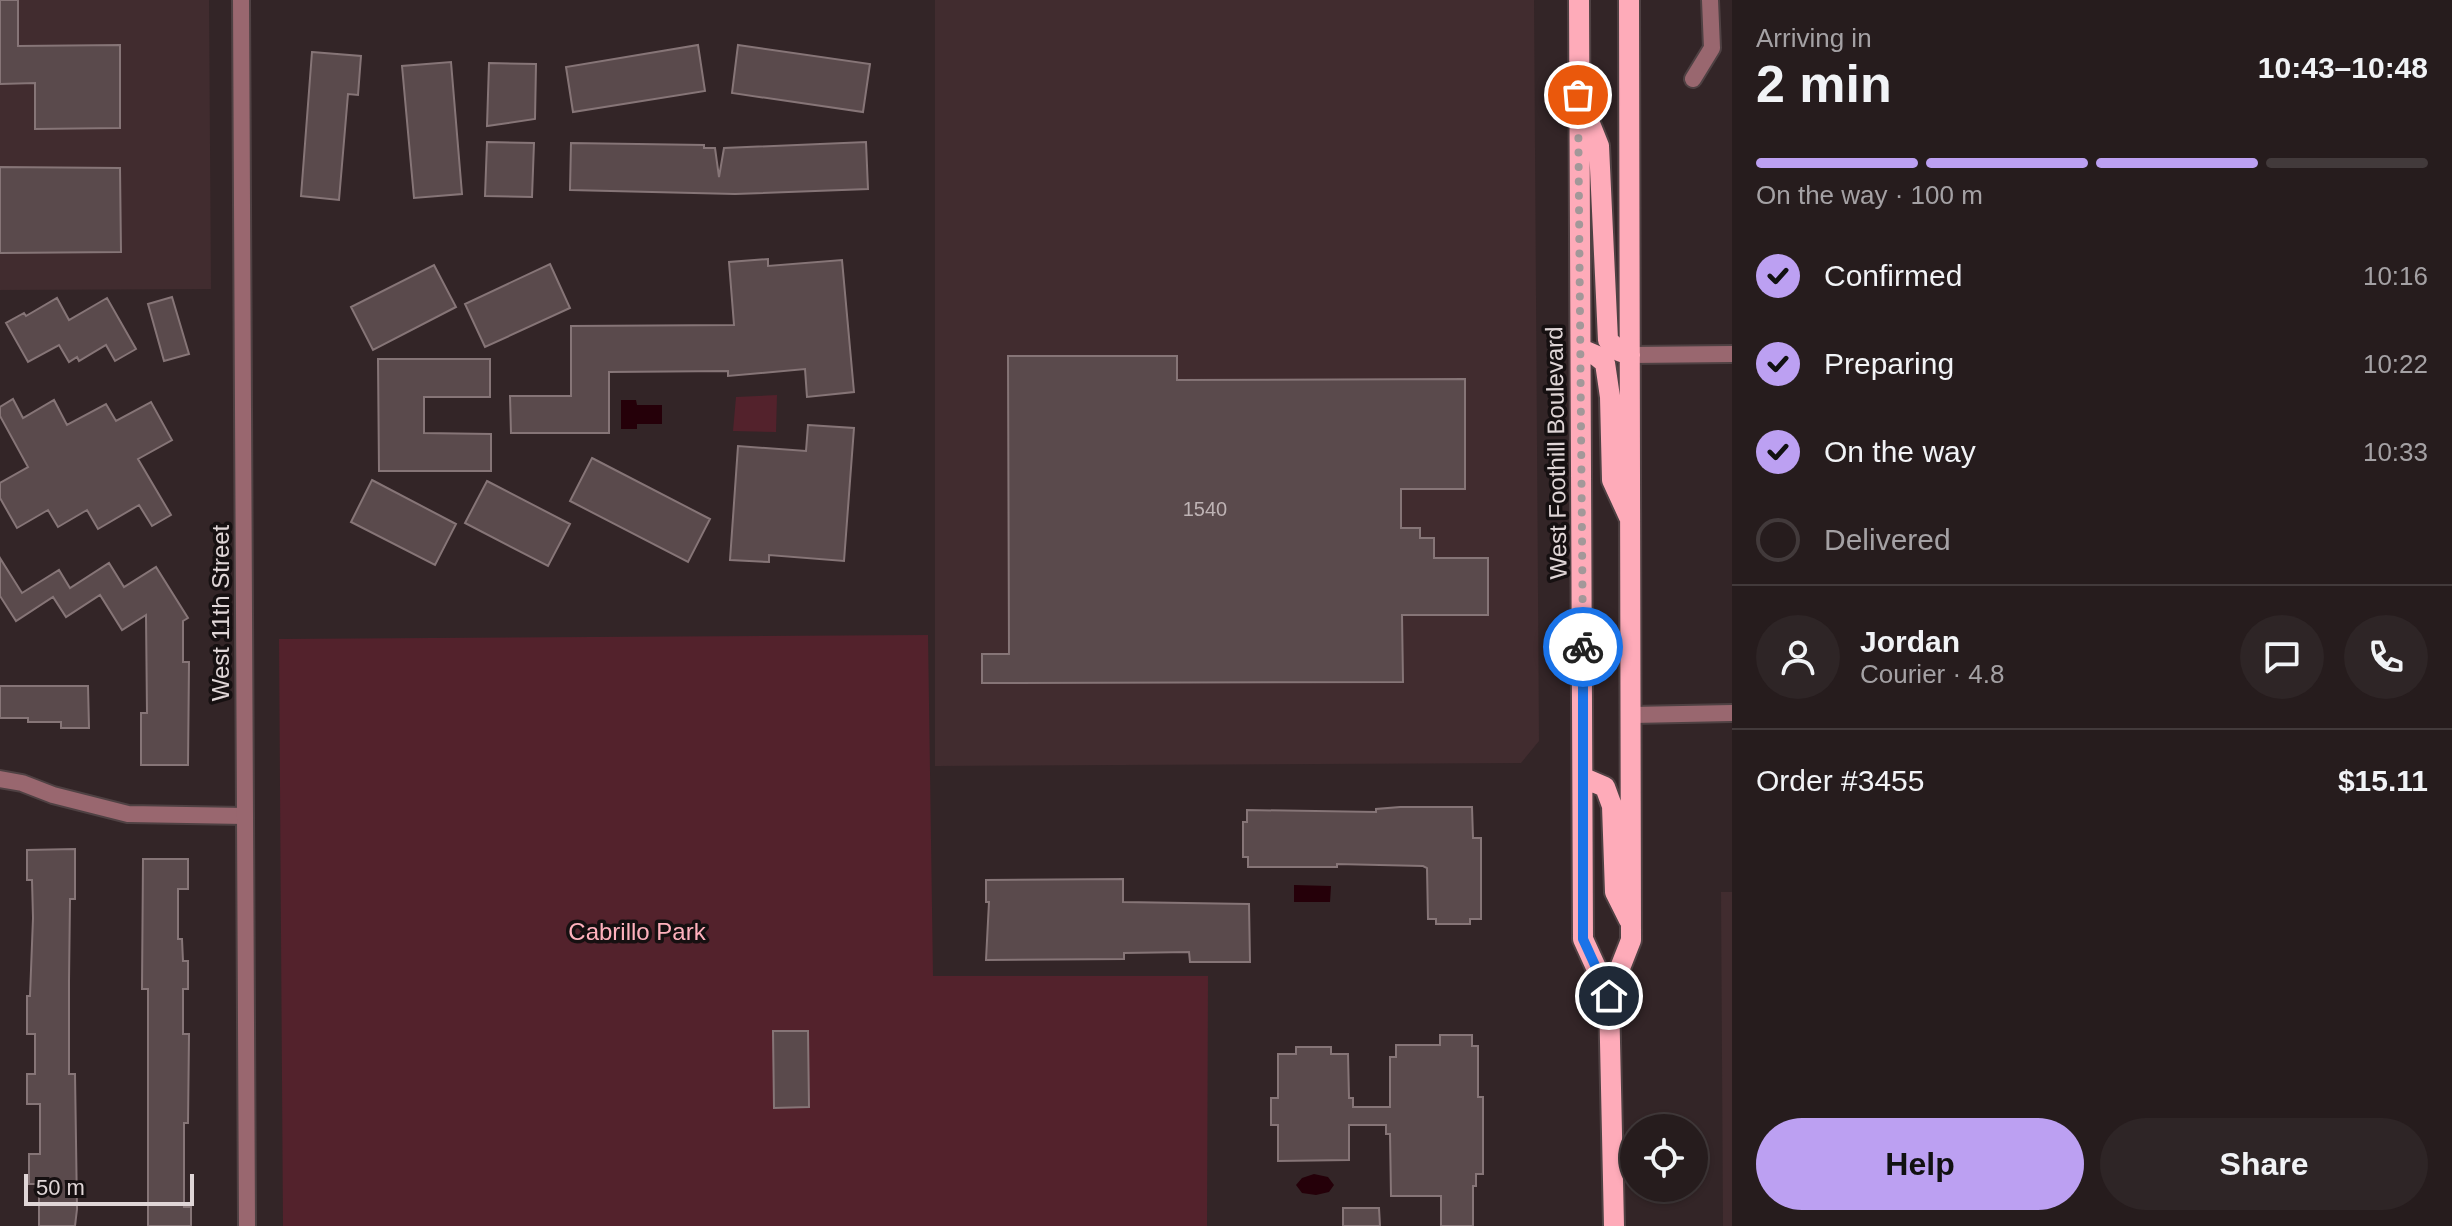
<!DOCTYPE html>
<html lang="en">
<head>
<meta charset="utf-8">
<style>
  :root { --surface:#261c1d; --page:#2e2526; --text:#f1f3f6; --muted:#a4a1a4; --line:#423a3b; --accent:#bca0f2 }
  body { margin:0; font-family:Arial,sans-serif; background:var(--page); color:var(--text); height:100vh; display:flex; flex-direction:column; font-size:30px; white-space:nowrap }
  * { box-sizing:border-box; margin:0 }
  p { font-size:26px; color:var(--muted) }
  .icon { flex:none; width:44px; height:44px; fill:none; stroke:currentColor; stroke-width:2; stroke-linecap:round; stroke-linejoin:round }
  .map { position:relative; flex:1; overflow:hidden }
  .drawer { display:flex; flex-direction:column; background:var(--surface); width:720px }
  .drawer>* { flex:none }
  .fabs { position:absolute; left:1620px; top:1114px; display:grid; gap:16px }
  .fabs a { display:grid; place-items:center; width:88px; height:88px; border-radius:50%; background:var(--surface); box-shadow:0 2px 6px #0004,0 0 0 2px var(--line); font-size:40px }
  .scale { position:absolute; left:24px; bottom:20px; width:170px; box-sizing:border-box; padding-left:8px; border:4px solid #e0d6d7; border-top:0; font-size:22px; line-height:28px; white-space:nowrap; color:#e0d6d7; -webkit-text-stroke:6px #161011; paint-order:stroke }
  .pin { position:absolute; display:grid; place-items:center; width:68px; height:68px; color:#fff; margin:-34px; border:4px solid #fff; border-radius:50%; box-shadow:0 2px 8px #0007 }
  .courier { position:absolute; display:grid; place-items:center; width:80px; height:80px; margin:-40px; border:6px solid #1a73e8; border-radius:50%; background:#fff; color:#222; box-shadow:0 2px 10px #0007 }
  .headline em { font-style:normal; font-weight:700 }
  .headline div { display:flex; flex-direction:column-reverse }
  .headline { display:flex; align-items:center; justify-content:space-between; height:136px; padding:0 24px }
  h1 { font-size:52px; font-weight:700; line-height:60px }
  .bar { display:grid; grid-template-columns:repeat(4,1fr); gap:12px 8px; align-content:center; height:96px; padding:0 24px }
  .bar i { height:10px; border-radius:6px; background:var(--line) }
  .bar .selected { background:var(--accent) }
  .bar p { grid-column:span 4 }
  .line { display:flex; align-items:center; gap:20px; padding:0 24px; border-top:2px solid var(--line) }
  .line div { flex:1 }
  .round { display:grid; place-items:center; flex:none; width:84px; height:84px; border-radius:42px; background:var(--page) }
  ol { padding:0 24px; list-style:none }
  li { display:flex; align-items:center; gap:24px; height:88px }
  li p { margin-inline-start:auto }
  li .icon { padding:8px; border-radius:50%; background:var(--accent); color:#111; stroke-width:4 }
  li:last-child { color:var(--muted) }
  li i { width:44px; height:44px; border:4px solid var(--line); border-radius:50% }
  .button { display:flex; gap:16px; margin-top:auto; padding:16px 24px }
  .button a { flex:1; height:92px; border-radius:48px; background:var(--accent); color:#111; font-size:32px; font-weight:700; line-height:92px; text-align:center }
  .button a+a { background:var(--page); color:var(--text) }
  main { display:flex; flex:1; min-height:0 }
  .map>svg:first-child { display:block }
  .built { fill:#412c2f }
  .green { fill:#53222c }
  .water { fill:#250009 }
  .building { fill:#5a4a4c; stroke:#867577; stroke-width:2 }
  .lines { fill:none; stroke-linecap:round; stroke-linejoin:round }
  .minor-casing { stroke:#4f4143; stroke-width:20 }
  .tertiary-casing { stroke:#4f4143; stroke-width:20 }
  .primary-casing { stroke:#4f4143; stroke-width:24 }
  .minor { stroke:#99676f; stroke-width:16 }
  .tertiary { stroke:#99676f; stroke-width:16 }
  .primary { stroke:#feabb9; stroke-width:20 }
  .done { stroke:#a39899; stroke-width:8; stroke-dasharray:0 14.4 }
  .route { stroke:#1a73e8; stroke-width:10 }
  .labels { text-anchor:middle; dominant-baseline:central; stroke-width:7; stroke-linejoin:round; paint-order:stroke }
  .number-label { font-size:20px; fill:#beb3b4 }
  .street-label { font-size:24px; fill:#e0d6d7; stroke:#161011 }
  .park-label { font-size:24px; fill:#ffb1bd; stroke:#161011 }
</style>
</head>
<body>
<main>
<div class="map">
<svg width="1732" height="1226" viewBox="0 0 1732 1226">
  <rect width="100%" height="100%" fill="#332527"/>
  <!-- built -->
  <path class="built" d="M 0,0 L 209,0 L 211,289 L 0,290 Z
    M 935,0 L 1534,0 L 1539,741 L 1521,763 L 935,766 Z
    M 1721,892 L 1732,892 L 1732,1226 L 1723,1226 Z"/>
  <!-- green -->
  <path class="green" d="M 777,395 L 776,432 L 733,431 L 736,397 Z
    M 928,635 L 933,976 L 1208,976 L 1207,1226 L 283,1226 L 279,639 Z"/>
  <!-- water -->
  <path class="water" d="M 621,400 L 636,400 L 637,405 L 662,405 L 662,424 L 637,424 L 637,429 L 621,429 Z
    M 1294,885 L 1331,886 L 1330,902 L 1294,902 Z
    M 1314,1174 L 1328,1177 L 1334,1185 L 1329,1192 L 1316,1195 L 1302,1193 L 1296,1185 L 1302,1178 Z"/>
  <!-- building -->
  <path class="building" d="M 0,0 L 18,0 L 18,46 L 120,45 L 120,128 L 35,129 L 35,83 L 0,84 Z
    M 698,45 L 705,91 L 573,112 L 566,67 Z
    M 738,45 L 870,64 L 863,112 L 732,93 Z
    M 312,52 L 361,56 L 358,95 L 348,94 L 339,200 L 301,196 Z
    M 451,62 L 462,194 L 414,198 L 402,66 Z
    M 489,63 L 536,64 L 535,119 L 487,126 Z
    M 487,142 L 534,143 L 532,197 L 485,196 Z
    M 866,142 L 868,189 L 735,194 L 570,190 L 571,143 L 704,145 L 704,148 L 715,148 L 719,177 L 724,148 Z
    M 0,167 L 120,168 L 121,252 L 0,253 Z
    M 768,259 L 768,266 L 842,260 L 854,392 L 807,397 L 805,369 L 728,376 L 728,371 L 609,372 L 609,433 L 511,433 L 510,396 L 571,396 L 571,326 L 734,325 L 729,262 Z
    M 550,264 L 570,308 L 485,347 L 465,304 Z
    M 434,265 L 456,307 L 373,350 L 351,307 Z
    M 172,297 L 189,354 L 164,361 L 148,304 Z
    M 57,298 L 69,320 L 107,298 L 136,349 L 115,361 L 106,345 L 79,361 L 77,357 L 69,362 L 59,345 L 28,362 L 6,323 L 24,313 L 26,316 Z
    M 1008,356 L 1177,356 L 1177,380 L 1465,379 L 1465,489 L 1401,489 L 1401,528 L 1420,528 L 1420,538 L 1434,538 L 1434,558 L 1488,558 L 1488,615 L 1402,615 L 1403,682 L 982,683 L 982,654 L 1009,654 Z
    M 378,359 L 490,359 L 490,397 L 424,397 L 424,433 L 491,434 L 491,471 L 379,471 Z
    M 13,399 L 23,418 L 54,400 L 67,425 L 106,404 L 116,421 L 151,402 L 172,440 L 138,459 L 171,515 L 152,526 L 139,505 L 98,529 L 87,510 L 58,527 L 48,510 L 17,528 L 0,498 L 0,483 L 28,467 L 0,416 L 0,407 Z
    M 808,425 L 854,428 L 844,561 L 769,555 L 769,562 L 730,560 L 738,446 L 806,451 Z
    M 592,458 L 710,519 L 688,562 L 570,501 Z
    M 372,480 L 456,524 L 435,565 L 351,522 Z
    M 487,481 L 570,524 L 548,566 L 465,523 Z
    M 0,558 L 22,593 L 59,570 L 70,588 L 109,563 L 124,587 L 156,567 L 188,618 L 183,621 L 183,662 L 189,662 L 188,765 L 141,765 L 141,713 L 147,713 L 146,615 L 122,630 L 100,595 L 66,617 L 53,597 L 16,621 L 0,596 Z
    M 0,686 L 88,686 L 89,728 L 61,728 L 61,722 L 28,722 L 28,718 L 0,718 Z
    M 1400,807 L 1472,807 L 1473,838 L 1481,838 L 1481,919 L 1470,919 L 1470,924 L 1436,924 L 1436,919 L 1428,919 L 1427,868 L 1423,866 L 1337,864 L 1337,867 L 1248,867 L 1248,857 L 1243,857 L 1243,822 L 1247,822 L 1247,810 L 1376,812 L 1376,809 Z
    M 75,849 L 75,899 L 70,899 L 69,981 L 69,1074 L 75,1074 L 77,1209 L 75,1226 L 39,1226 L 39,1184 L 29,1184 L 29,1154 L 40,1154 L 40,1104 L 27,1104 L 27,1074 L 35,1074 L 35,1034 L 27,1034 L 27,996 L 30,996 L 33,918 L 32,880 L 27,880 L 27,850 Z
    M 143,859 L 188,859 L 188,889 L 178,889 L 178,939 L 182,939 L 183,961 L 188,961 L 188,989 L 183,989 L 183,1034 L 189,1034 L 188,1123 L 184,1123 L 184,1207 L 191,1207 L 191,1226 L 148,1226 L 148,989 L 142,989 Z
    M 1123,879 L 1123,902 L 1249,904 L 1250,962 L 1190,962 L 1189,952 L 1124,953 L 1124,959 L 986,960 L 989,902 L 986,902 L 986,880 Z
    M 773,1031 L 808,1031 L 809,1107 L 774,1108 Z
    M 1440,1035 L 1472,1035 L 1472,1046 L 1478,1046 L 1478,1097 L 1483,1097 L 1483,1174 L 1476,1174 L 1476,1186 L 1473,1186 L 1473,1226 L 1441,1226 L 1441,1196 L 1391,1196 L 1390,1134 L 1386,1134 L 1386,1125 L 1349,1125 L 1349,1160 L 1278,1161 L 1278,1125 L 1271,1125 L 1271,1098 L 1278,1098 L 1278,1054 L 1296,1054 L 1296,1047 L 1331,1047 L 1331,1054 L 1348,1054 L 1349,1098 L 1353,1098 L 1353,1107 L 1390,1107 L 1390,1057 L 1396,1057 L 1396,1045 L 1440,1045 Z
    M 1343,1208 L 1379,1208 L 1380,1226 L 1343,1226 Z"/>
  <g class="lines">
    <defs>
      <path id="minor" d="M 1693,79 L 1712,48 L 1710,0
        M 1630,355 L 1732,354
        M 1632,715 L 1732,713
        M 0,779 L 22,783 L 53,795 L 128,814 L 245,816"/>
      <path id="tertiary" d="M 241,0 L 247,1226"/>
      <path id="primary" d="M 1579,0 L 1583,939 L 1609,996
        M 1583,106 L 1599,146 L 1608,340 L 1619,351 L 1630,355
        M 1581,349 L 1595,355 L 1605,363 L 1610,397 L 1612,480 L 1629,517
        M 1584,778 L 1605,787 L 1612,806 L 1615,892 L 1629,920
        M 1614,1226 L 1609,996 L 1631,940 L 1629,0"/>
    </defs>
    <!-- minor casing -->
    <use href="#minor" class="minor-casing"/>
    <!-- tertiary casing -->
    <use href="#tertiary" class="tertiary-casing"/>
    <!-- primary casing -->
    <use href="#primary" class="primary-casing"/>
    <!-- minor -->
    <use href="#minor" class="minor"/>
    <!-- tertiary -->
    <use href="#tertiary" class="tertiary"/>
    <!-- primary -->
    <use href="#primary" class="primary"/>
  </g>
  <g class="lines">
    <!-- done -->
    <path class="done" d="M 1578,95 L 1583,647"/>
    <!-- route -->
    <path class="route" d="M 1583,647 L 1583,939 L 1609,996"/>
  </g>
  <g class="labels">
    <!-- number labels -->
    <g class="number-label">
      <text x="1205" y="509">1540</text>
    </g>
    <!-- street labels -->
    <g class="street-label">
      <text transform="translate(1556 453) rotate(-91)">West Foothill Boulevard</text>
      <text transform="translate(220 613) rotate(-90)">West 11th Street</text>
    </g>
    <!-- park labels -->
    <g class="park-label">
      <text x="637" y="931">Cabrillo Park</text>
    </g>
  </g>
</svg>
<div class="fabs">
<a><svg class="icon" aria-label="locate" viewBox="0 0 24 24"><circle cx="12" cy="12" r="6"/><path d="M12 2v4M12 18v4M2 12h4M18 12h4"/></svg></a>
</div>
<div class="scale">50 m</div>
<div class="pin" style="left:1578px;top:95px;background:#ea580c"><svg class="icon" aria-label="bag" viewBox="0 0 24 24"><path d="M5 8h14l-1 12H6zM9 8a3 3 0 0 1 6 0"/></svg></div>
<div class="pin" style="left:1609px;top:996px;background:#1f2937"><svg class="icon" aria-label="home" viewBox="0 0 24 24"><path d="M3 11l9-7 9 7M6 9v11h12V9"/></svg></div>
<div class="courier" style="left:1583px;top:647px"><svg class="icon" aria-label="bike" viewBox="0 0 24 24"><circle cx="6" cy="16" r="4"/><circle cx="18" cy="16" r="4"/><path d="M6 16l4-8h5l3 8M10 8l3 8H6M13 5h3"/></svg></div>
</div>
<section class="drawer">
<div class="headline"><div><h1>2 min</h1><p>Arriving in</p></div><em>10:43–10:48</em></div>
<div class="bar"><i class="selected"></i><i class="selected"></i><i class="selected"></i><i></i><p>On the way · 100 m</p></div>
<ol>
<li><svg class="icon" aria-label="check" viewBox="0 0 24 24"><path d="M5 12l5 5 9-10"/></svg>Confirmed<p>10:16</p></li>
<li><svg class="icon" aria-label="check" viewBox="0 0 24 24"><path d="M5 12l5 5 9-10"/></svg>Preparing<p>10:22</p></li>
<li><svg class="icon" aria-label="check" viewBox="0 0 24 24"><path d="M5 12l5 5 9-10"/></svg>On the way<p>10:33</p></li>
<li><i></i>Delivered</li>
</ol>
<div class="line" style="height:144px"><a class="round"><svg class="icon" aria-label="person" viewBox="0 0 24 24"><circle cx="12" cy="8" r="4"/><path d="M4 21q1-7 8-7t8 7"/></svg></a><div><b>Jordan</b><p>Courier · 4.8</p></div><a class="round"><svg class="icon" aria-label="chat" viewBox="0 0 24 24"><path d="M4 5h16v11H9l-5 4z"/></svg></a><a class="round"><svg class="icon" aria-label="phone" viewBox="0 0 24 24"><path d="M5 4h4l2 5-3 2q2 4 5 5l2-3 5 2v4C11 20 4 13 5 4z"/></svg></a></div>
<div class="line" style="height:104px"><div>Order #3455</div><b>$15.11</b></div>
<div class="button"><a>Help</a><a>Share</a></div>
</section>
</main>
</body>
</html>
